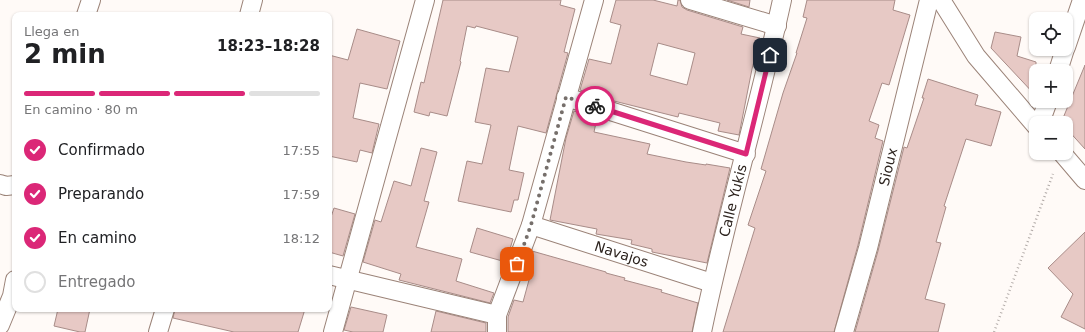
<!DOCTYPE html>
<html lang="es">
<head>
<meta charset="utf-8">
<style>
  :root { --surface:#fff; --page:#f2f2f2; --text:#202124; --muted:#757577; --line:#e0e0e0; --accent:#db2777 }
  body { margin:0; font-family:"DejaVu Sans",sans-serif; background:var(--page); color:var(--text); height:100vh; display:flex; flex-direction:column; font-size:15px; white-space:nowrap }
  * { box-sizing:border-box; margin:0 }
  p { font-size:13px; color:var(--muted) }
  .icon { flex:none; width:22px; height:22px; fill:none; stroke:currentColor; stroke-width:2; stroke-linecap:round; stroke-linejoin:round }
  .map { position:relative; flex:1; overflow:hidden }
  .drawer { position:absolute; left:12px; top:12px; width:320px; height:300px; display:flex; flex-direction:column; background:var(--surface); border-radius:8px; box-shadow:0 1px 3px #0004 }
  .drawer>* { flex:none }
  .fabs { position:absolute; left:1029px; top:12px; display:grid; gap:8px }
  .fabs a { display:grid; place-items:center; width:44px; height:44px; border-radius:8px; background:var(--surface); box-shadow:0 1px 3px #0004; font-size:20px }
  .pin { position:absolute; display:grid; place-items:center; width:34px; height:34px; color:#fff; margin:-17px; border-radius:8px; box-shadow:0 2px 6px #0006 }
  .courier { position:absolute; display:grid; place-items:center; width:40px; height:40px; margin:-20px; border:3px solid #db2777; border-radius:50%; background:#fff; color:#222; box-shadow:0 1px 5px #0007 }
  .headline em { font-style:normal; font-weight:700 }
  .headline div { display:flex; flex-direction:column-reverse }
  .headline { display:flex; align-items:center; justify-content:space-between; height:68px; padding:0 12px }
  h1 { font-size:26px; font-weight:700; line-height:30px }
  .bar { display:grid; grid-template-columns:repeat(4,1fr); gap:6px 4px; align-content:center; height:48px; padding:0 12px }
  .bar i { height:5px; border-radius:3px; background:var(--line) }
  .bar .selected { background:var(--accent) }
  .bar p { grid-column:span 4 }
  ol { padding:0 12px; list-style:none }
  li { display:flex; align-items:center; gap:12px; height:44px }
  li p { margin-inline-start:auto }
  li .icon { padding:4px; border-radius:50%; background:var(--accent); color:#fff; stroke-width:4 }
  li:last-child { color:var(--muted) }
  li i { width:22px; height:22px; border:2px solid var(--line); border-radius:50% }
  .map>svg:first-child { display:block }
  .building { fill:#e7c9c5; stroke:#a88c88; fill-rule:evenodd }
  .lines { fill:none; stroke-linecap:round; stroke-linejoin:round }
  .street-casing { stroke:#9b8378; stroke-width:20 }
  .path { stroke:#b2aba8; stroke-width:2.5; stroke-dasharray:1 3; stroke-linecap:butt }
  .street { stroke:#fff; stroke-width:18 }
  .done { stroke:#766f6b; stroke-width:4; stroke-dasharray:0 7.2 }
  .route { stroke:#db2777; stroke-width:5 }
  .labels { text-anchor:middle; dominant-baseline:central; stroke-width:3; stroke-linejoin:round; paint-order:stroke }
  .street-label { font-size:14px; fill:#2d241f; stroke:#fff }
</style>
</head>
<body>
<div class="map">
<svg width="1085" height="332" viewBox="0 0 1085 332">
  <rect width="100%" height="100%" fill="#fffaf7"/>
  <!-- building -->
  <path class="building" d="M 443,0 L 561,0 L 560,5 L 575,9 L 564,52 L 568,53 L 546,133 L 518,126 L 509,170 L 524,173 L 518,200 L 514,200 L 511,212 L 458,201 L 467,161 L 482,164 L 491,125 L 475,122 L 486,68 L 509,72 L 518,37 L 476,26 L 475,28 L 467,26 L 460,61 L 461,62 L 447,116 L 430,112 L 429,116 L 414,112 L 421,82 L 424,83 Z
    M 616,0 L 653,0 L 677,6 L 678,0 L 680,0 L 682,7 L 687,10 L 743,27 L 741,34 L 760,38 L 752,69 L 739,135 L 718,131 L 720,123 L 679,113 L 678,117 L 606,99 L 580,90 L 589,59 L 611,64 L 621,25 L 610,22 ZM 658,43 L 695,53 L 687,85 L 650,75 Z
    M 727,0 L 750,0 L 749,7 Z
    M 807,0 L 895,0 L 893,10 L 910,15 L 889,85 L 882,83 L 869,121 L 879,125 L 875,138 L 883,141 L 858,245 L 834,332 L 723,332 L 755,228 L 748,225 L 766,171 L 761,169 L 783,93 L 797,53 L 796,53 L 807,18 L 803,17 Z
    M 357,29 L 400,41 L 387,89 L 360,83 L 353,118 L 379,124 L 372,153 L 360,150 L 357,162 L 329,156 L 329,55 L 348,60 Z
    M 995,32 L 1021,37 L 1017,56 L 1036,62 L 1036,96 L 991,48 Z
    M 1085,65 L 1085,149 L 1066,128 L 1066,123 L 1061,123 Z
    M 928,79 L 978,95 L 975,105 L 1001,112 L 991,146 L 966,139 L 944,206 L 946,207 L 936,242 L 941,243 L 925,299 L 945,304 L 938,332 L 855,332 L 878,251 L 904,147 L 907,148 L 924,98 L 922,98 Z
    M 574,111 L 597,118 L 594,132 L 650,144 L 647,154 L 686,162 L 706,165 L 706,164 L 730,168 L 707,263 L 652,252 L 652,249 L 631,244 L 632,240 L 596,234 L 597,229 L 550,220 L 566,138 Z
    M 421,148 L 437,152 L 424,201 L 429,202 L 416,247 L 462,259 L 456,281 L 494,293 L 490,303 L 399,280 L 401,274 L 363,262 L 375,220 L 381,222 L 394,181 L 411,186 Z
    M 334,208 L 355,214 L 343,256 L 329,252 L 329,223 Z
    M 477,228 L 513,239 L 506,262 L 470,252 Z
    M 1085,232 L 1085,329 L 1061,317 L 1073,294 L 1048,268 Z
    M 532,251 L 606,272 L 606,273 L 625,278 L 624,280 L 662,290 L 661,292 L 698,303 L 692,332 L 508,332 L 508,317 L 514,300 L 523,302 L 532,269 L 526,267 Z
    M 351,307 L 387,315 L 383,332 L 353,332 L 344,330 Z
    M 58,309 L 90,309 L 85,332 L 80,332 L 54,326 Z
    M 175,309 L 305,309 L 298,332 L 234,332 L 173,318 Z
    M 436,311 L 486,323 L 486,332 L 431,332 Z"/>
  <g class="lines">
    <defs>
      <g id="street">
        <path d="M 690,0 L 777,26"/>
        <path d="M 941,0 L 976,56 L 1036,126"/>
        <path d="M 86,15 L 91,0"/>
        <path d="M 249,15 L 253,0"/>
        <path d="M 1066,47 L 1082,0"/>
        <path d="M 1058,71 L 1065,49"/>
        <path d="M 566,97 L 746,154"/>
        <path d="M 1040,123 L 1048,101"/>
        <path d="M 1062,153 L 1085,180"/>
        <path d="M 0,184 L 6,186 L 15,185"/>
        <path id="s1" d="M 531,225 L 712,283"/>
        <path d="M 329,275 L 497,315"/>
        <path d="M 0,325 L 12,296 L 15,280"/>
        <path d="M 158,332 L 165,309"/>
        <path d="M 333,332 L 425,0"/>
        <path d="M 497,332 L 497,315 L 531,225 L 594,0"/>
        <path id="s2" d="M 702,332 C 725,220 758,111 782,0"/>
        <path id="s3" d="M 844,332 L 868,248 L 929,0"/>
      </g>
    </defs>
    <!-- street casing -->
    <use href="#street" class="street-casing"/>
    <!-- path -->
    <path class="path" d="M 994,332 L 1053,174"/>
    <!-- street -->
    <use href="#street" class="street"/>
  </g>
  <g class="lines">
    <!-- done -->
    <path class="done" d="M 517,264 L 531,225 L 566,97 L 595,106"/>
    <!-- route -->
    <path class="route" d="M 595,106 L 746,154 L 770,55"/>
  </g>
  <g class="labels">
    <!-- street labels -->
    <g class="street-label">
      <text stroke="none"><textPath href="#s3" startOffset="171">Sioux</textPath></text>
      <text stroke="none"><textPath href="#s2" startOffset="135">Calle Yukis</textPath></text>
      <text stroke="none"><textPath href="#s1" startOffset="95">Navajos</textPath></text>
    </g>
  </g>
</svg>
<div class="fabs">
<a><svg class="icon" aria-label="locate" viewBox="0 0 24 24"><circle cx="12" cy="12" r="6"/><path d="M12 2v4M12 18v4M2 12h4M18 12h4"/></svg></a>
<a>+</a>
<a>−</a>
</div>
<div class="pin" style="left:517px;top:264px;background:#ea580c"><svg class="icon" aria-label="bag" viewBox="0 0 24 24"><path d="M5 8h14l-1 12H6zM9 8a3 3 0 0 1 6 0"/></svg></div>
<div class="pin" style="left:770px;top:55px;background:#1f2937"><svg class="icon" aria-label="home" viewBox="0 0 24 24"><path d="M3 11l9-7 9 7M6 9v11h12V9"/></svg></div>
<div class="courier" style="left:595px;top:106px"><svg class="icon" aria-label="bike" viewBox="0 0 24 24"><circle cx="6" cy="16" r="4"/><circle cx="18" cy="16" r="4"/><path d="M6 16l4-8h5l3 8M10 8l3 8H6M13 5h3"/></svg></div>
<section class="drawer">
<div class="headline"><div><h1>2 min</h1><p>Llega en</p></div><em>18:23–18:28</em></div>
<div class="bar"><i class="selected"></i><i class="selected"></i><i class="selected"></i><i></i><p>En camino · 80 m</p></div>
<ol>
<li><svg class="icon" aria-label="check" viewBox="0 0 24 24"><path d="M5 12l5 5 9-10"/></svg>Confirmado<p>17:55</p></li>
<li><svg class="icon" aria-label="check" viewBox="0 0 24 24"><path d="M5 12l5 5 9-10"/></svg>Preparando<p>17:59</p></li>
<li><svg class="icon" aria-label="check" viewBox="0 0 24 24"><path d="M5 12l5 5 9-10"/></svg>En camino<p>18:12</p></li>
<li><i></i>Entregado</li>
</ol>
</section>
</div>
</body>
</html>
